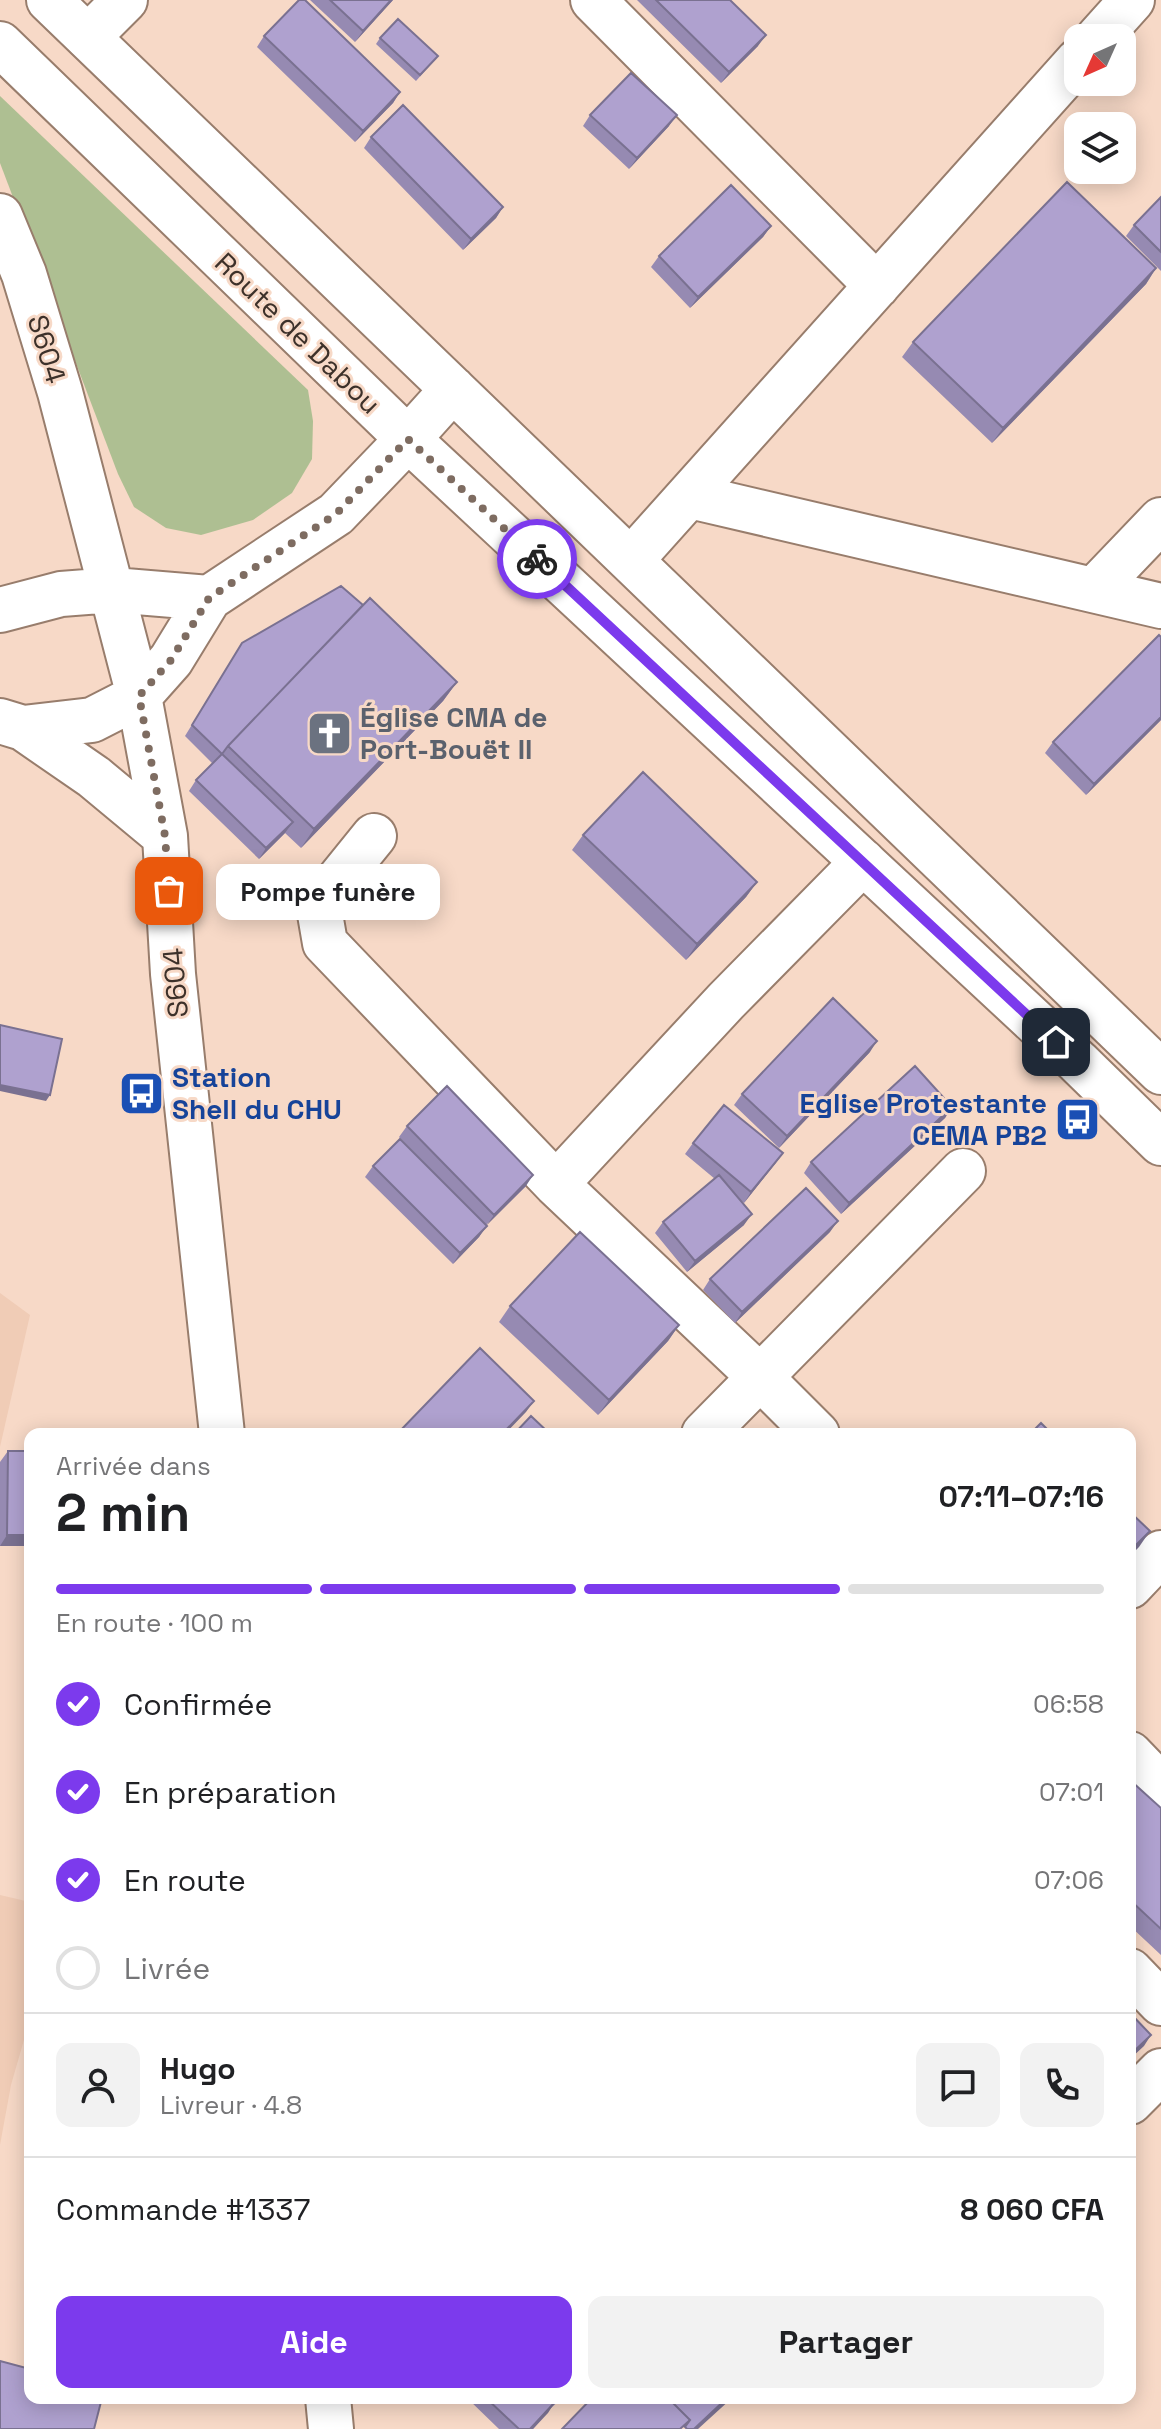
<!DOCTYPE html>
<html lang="fr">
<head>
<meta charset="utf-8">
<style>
  :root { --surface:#fff; --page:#f2f2f2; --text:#202124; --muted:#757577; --line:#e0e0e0; --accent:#7c3aed }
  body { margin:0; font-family:"Space Grotesk",sans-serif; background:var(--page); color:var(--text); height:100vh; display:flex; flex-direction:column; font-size:30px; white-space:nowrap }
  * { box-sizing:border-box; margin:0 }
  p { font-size:26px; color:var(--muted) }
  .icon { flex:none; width:44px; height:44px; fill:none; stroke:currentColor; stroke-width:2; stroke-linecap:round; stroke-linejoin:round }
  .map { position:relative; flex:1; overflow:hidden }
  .panel { position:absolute; left:24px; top:1428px; width:1112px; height:976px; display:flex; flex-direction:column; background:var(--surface); border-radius:16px; box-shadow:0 4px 20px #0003 }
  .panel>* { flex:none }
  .needle { width:52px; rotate:225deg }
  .fabs { position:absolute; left:1064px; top:24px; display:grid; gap:16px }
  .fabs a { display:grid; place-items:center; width:72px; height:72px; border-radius:16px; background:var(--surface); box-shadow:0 4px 20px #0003; font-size:40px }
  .pin { position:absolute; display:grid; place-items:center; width:68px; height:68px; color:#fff; margin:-34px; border-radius:16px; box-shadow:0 4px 12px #0006 }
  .courier { position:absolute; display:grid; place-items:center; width:80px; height:80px; margin:-40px; border:6px solid #7c3aed; border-radius:50%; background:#fff; color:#222; box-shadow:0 2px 10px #0007 }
  .bubble { position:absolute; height:56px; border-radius:16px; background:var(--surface); box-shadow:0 4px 20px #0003; font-size:26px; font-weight:800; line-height:56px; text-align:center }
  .overview em { font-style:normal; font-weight:800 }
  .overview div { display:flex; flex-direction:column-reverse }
  .overview { display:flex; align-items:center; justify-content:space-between; height:136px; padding:0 32px }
  h1 { font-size:52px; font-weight:800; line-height:60px }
  .bar { display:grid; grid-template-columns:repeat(4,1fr); gap:12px 8px; align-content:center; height:96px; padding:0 32px }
  .bar i { height:10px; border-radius:6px; background:var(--line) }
  .bar .selected { background:var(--accent) }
  .bar p { grid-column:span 4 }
  .line { display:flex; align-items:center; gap:20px; padding:0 32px; border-top:2px solid var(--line) }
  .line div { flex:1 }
  .round { display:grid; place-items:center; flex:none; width:84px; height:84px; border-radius:16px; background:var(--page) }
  ol { padding:0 32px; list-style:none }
  li { display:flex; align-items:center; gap:24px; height:88px }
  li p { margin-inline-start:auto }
  li .icon { padding:8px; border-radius:50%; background:var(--accent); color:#fff; stroke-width:4 }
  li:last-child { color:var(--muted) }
  li i { width:44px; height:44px; border:4px solid var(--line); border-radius:50% }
  .primary-button { display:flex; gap:16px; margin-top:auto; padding:16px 32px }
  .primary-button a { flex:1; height:92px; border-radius:16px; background:var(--accent); color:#fff; font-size:32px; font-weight:800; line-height:92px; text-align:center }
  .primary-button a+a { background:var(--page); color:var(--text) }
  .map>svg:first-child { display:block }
  .built { fill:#f0ccb6 }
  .green { fill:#aebf92 }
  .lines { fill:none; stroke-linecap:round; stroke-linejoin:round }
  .minor-casing { stroke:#987d6c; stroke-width:48 }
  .tertiary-casing { stroke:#987d6c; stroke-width:48 }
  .minor { stroke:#fff; stroke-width:44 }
  .tertiary { stroke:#fff; stroke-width:44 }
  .wall { fill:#968ab2 }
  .shaded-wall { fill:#7a7191 }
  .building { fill:#afa1cf; stroke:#7a7191; stroke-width:2 }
  .done { stroke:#7e6c61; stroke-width:8; stroke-dasharray:0 14.4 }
  .route { stroke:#7c3aed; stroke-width:10 }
  .labels { text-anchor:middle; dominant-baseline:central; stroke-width:6; stroke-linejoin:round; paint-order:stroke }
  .street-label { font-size:28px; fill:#3d312a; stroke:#f7d9c7 }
  .worship-label { font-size:28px; font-weight:bold; fill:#5b616d; stroke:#f7d9c7; text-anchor:start }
  .transit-label { font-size:28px; font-weight:bold; fill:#164399; stroke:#f7d9c7; text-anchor:start }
</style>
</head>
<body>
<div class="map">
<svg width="1161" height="2429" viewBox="0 0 1161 2429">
  <rect width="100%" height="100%" fill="#f7d9c7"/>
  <!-- built -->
  <path class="built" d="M 0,1293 L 30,1315 L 0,1447 Z
    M 0,1895 L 30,1902 L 30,2019 L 11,2085 L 0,2145 Z"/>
  <!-- green -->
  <path class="green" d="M 0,96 L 308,390 L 313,421 L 312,459 L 292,493 L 253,520 L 201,535 L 166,528 L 134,507 L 118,474 L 0,163 Z"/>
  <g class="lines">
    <defs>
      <path id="minor" d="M 593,0 L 877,286
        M 88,37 L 125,0
        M 1098,38 L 1132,0
        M 690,496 L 1161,606
        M 631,560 L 1078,61
        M 1094,590 L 1161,520
        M 374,836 L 336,883 L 320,914 L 325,943 L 556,1184 L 761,1378 L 817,1434
        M 556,1184 L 726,1001 L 863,862
        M 704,1434 L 963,1171
        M 1130,1586 L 1161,1553
        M 1130,1754 L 1161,1786
        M 1130,1971 L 1161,2003
        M 1130,2102 L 1161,2071"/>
      <path id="tertiary" d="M 49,0 L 1161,1072
        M 0,44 L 408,439 L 1078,1062 L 1161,1143
        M 0,216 L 24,274 L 60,392 L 139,696 L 165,836 L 173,974 L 222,1434
        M 0,610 L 61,594 L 113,590 L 209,598
        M 0,721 L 23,728 L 92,720 L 139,696 L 171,660 L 209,598 L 336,514 L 408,439 L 453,389
        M 23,728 L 94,777 L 165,836
        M 328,2398 L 331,2429"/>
    </defs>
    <!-- minor casing -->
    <use href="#minor" class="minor-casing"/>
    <!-- tertiary casing -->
    <use href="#tertiary" class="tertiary-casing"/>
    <!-- minor -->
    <use href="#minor" class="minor"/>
    <!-- tertiary -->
    <use href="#tertiary" class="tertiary"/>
  </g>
  <!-- wall -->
  <path class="wall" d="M 310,0 L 393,0 L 355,42 Z
    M 637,0 L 730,0 L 758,46 L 721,83 Z
    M 264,36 L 400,92 L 393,103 L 355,142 L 257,47 Z
    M 380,38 L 438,56 L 416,81 L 376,44 Z
    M 590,115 L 669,126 L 629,169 L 583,126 Z
    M 371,137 L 503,207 L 496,218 L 463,250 L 364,148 Z
    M 1161,197 L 1161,271 L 1126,236 L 1134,225 Z
    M 771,226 L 763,237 L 690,308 L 651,267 L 659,256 Z
    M 1156,268 L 1146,284 L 992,443 L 902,357 L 913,342 Z
    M 242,643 L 457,682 L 443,701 L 301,848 L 285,833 L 259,859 L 189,791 L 196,780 L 213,764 L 185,736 Z
    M 1161,720 L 1086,795 L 1045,753 L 1053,742 Z
    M 583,835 L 757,882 L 746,897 L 686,960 L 572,850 Z
    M 870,1052 L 779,1148 L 734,1105 L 742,1094 Z
    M 952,1107 L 945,1118 L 841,1214 L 804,1173 L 811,1162 Z
    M 407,1126 L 526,1186 L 486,1225 L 479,1237 L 453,1264 L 365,1177 L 373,1166 L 445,1184 L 399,1137 Z
    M 693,1143 L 783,1153 L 744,1203 L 739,1199 L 744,1225 L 687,1272 L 655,1233 L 663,1222 L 715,1179 L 685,1154 Z
    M 830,1232 L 735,1323 L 703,1290 L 710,1279 Z
    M 510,1306 L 679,1325 L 668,1341 L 598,1415 L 499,1322 Z
    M 8,1451 L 30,1546 L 0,1546 L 0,1462 Z
    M 1130,1780 L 1161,1808 L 1161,1955 L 1130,1926 Z
    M 467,2398 L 562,2398 L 551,2408 L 533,2429 L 499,2429 Z"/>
  <!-- shaded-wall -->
  <path class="shaded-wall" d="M 391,0 L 393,0 L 355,42 L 363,31 Z
    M 766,35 L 758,46 L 721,83 L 729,72 Z
    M 400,92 L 393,103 L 355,142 L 363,131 Z
    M 677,115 L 669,126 L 629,169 L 637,158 Z
    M 503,207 L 496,218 L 463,250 L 471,239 Z
    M 771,226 L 763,237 L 690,308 L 698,297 Z
    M 1156,268 L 1146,284 L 992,443 L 1003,428 Z
    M 457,682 L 443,701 L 301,848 L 314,829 Z
    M 1161,717 L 1161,720 L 1086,795 L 1094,784 Z
    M 293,822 L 285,833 L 259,859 L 266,848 Z
    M 757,882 L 746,897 L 686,960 L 697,944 Z
    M 877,1041 L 870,1052 L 779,1148 L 787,1136 Z
    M 0,1085 L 50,1095 L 46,1101 L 0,1091 Z
    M 952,1107 L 945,1118 L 841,1214 L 849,1203 Z
    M 783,1153 L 775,1164 L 744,1203 L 751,1192 Z
    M 533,1175 L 526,1186 L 486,1226 L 494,1215 Z
    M 752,1214 L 744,1225 L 687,1272 L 695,1261 Z
    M 838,1221 L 830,1232 L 735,1323 L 742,1312 Z
    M 487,1226 L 479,1237 L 453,1264 L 460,1253 Z
    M 679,1325 L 668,1341 L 598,1415 L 609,1400 Z
    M 534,1401 L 526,1412 L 505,1434 L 502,1434 Z
    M 1150,1531 L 1139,1547 L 1130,1556 L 1130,1551 Z
    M 7,1535 L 30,1535 L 30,1546 L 0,1546 Z
    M 1151,2035 L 1144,2046 L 1130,2059 L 1130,2055 Z
    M 727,2398 L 732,2398 L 698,2429 L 694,2429 Z
    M 555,2402 L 548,2413 L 533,2429 L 530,2429 Z"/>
  <!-- building -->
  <path class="building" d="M 299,0 L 305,0 L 400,92 L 363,131 L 264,36 Z
    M 330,0 L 391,0 L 363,31 Z
    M 656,0 L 730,0 L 766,35 L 729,72 Z
    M 398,19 L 438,56 L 420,75 L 380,38 Z
    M 631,73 L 677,115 L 637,158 L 590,115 Z
    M 403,105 L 503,207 L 471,239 L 371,137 Z
    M 1067,182 L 1156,268 L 1003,428 L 913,342 Z
    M 731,185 L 771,226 L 698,297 L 659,256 Z
    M 1161,197 L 1161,252 L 1134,225 Z
    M 341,586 L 363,605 L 228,746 L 222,754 L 192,725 L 242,643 Z
    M 370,598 L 457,682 L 314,829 L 228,746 Z
    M 1159,635 L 1161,637 L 1161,717 L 1094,784 L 1053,742 Z
    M 222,754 L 293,822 L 266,848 L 196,780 Z
    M 643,772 L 757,882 L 697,944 L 583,835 Z
    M 833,998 L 877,1041 L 787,1136 L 742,1094 Z
    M 0,1025 L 62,1039 L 50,1095 L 0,1085 Z
    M 915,1066 L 952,1107 L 849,1203 L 811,1162 Z
    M 447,1086 L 533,1175 L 494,1215 L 407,1126 Z
    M 724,1105 L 783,1153 L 751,1192 L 693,1143 Z
    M 400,1139 L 487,1226 L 460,1253 L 373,1166 Z
    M 719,1175 L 752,1214 L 695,1261 L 663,1222 Z
    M 806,1188 L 838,1221 L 742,1312 L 710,1279 Z
    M 580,1232 L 679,1325 L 609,1400 L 510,1306 Z
    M 480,1348 L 534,1401 L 502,1434 L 397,1434 Z
    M 531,1416 L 550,1434 L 514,1434 Z
    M 1041,1423 L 1052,1434 L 1030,1434 Z
    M 8,1451 L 30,1451 L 30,1535 L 7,1535 Z
    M 1130,1512 L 1150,1531 L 1130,1551 Z
    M 1130,1780 L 1161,1808 L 1161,1929 L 1130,1900 Z
    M 1130,2013 L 1151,2035 L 1130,2055 Z
    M 0,2361 L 30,2369 L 30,2398 L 102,2398 L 94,2429 L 0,2429 Z
    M 486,2398 L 551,2398 L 555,2402 L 530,2429 L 519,2429 Z
    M 592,2398 L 668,2398 L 690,2420 L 680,2429 L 562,2429 Z
    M 668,2398 L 727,2398 L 694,2429 L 687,2429 L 685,2427 L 690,2420 Z"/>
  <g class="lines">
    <!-- done -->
    <path class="done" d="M 169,891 L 165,836 L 139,696 L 171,660 L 209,598 L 336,514 L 408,439 L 537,559"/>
    <!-- route -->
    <path class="route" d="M 537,559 L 1056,1042"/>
  </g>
  <!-- icons -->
  <defs>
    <symbol id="church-square" viewBox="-11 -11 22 22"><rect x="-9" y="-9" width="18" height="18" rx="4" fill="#6b7280" stroke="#f7d9c7"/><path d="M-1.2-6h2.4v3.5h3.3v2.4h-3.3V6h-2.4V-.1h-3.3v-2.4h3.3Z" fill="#fff"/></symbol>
    <symbol id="bus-square" viewBox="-11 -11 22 22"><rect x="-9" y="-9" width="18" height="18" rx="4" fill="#1a4fb4" stroke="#f7d9c7"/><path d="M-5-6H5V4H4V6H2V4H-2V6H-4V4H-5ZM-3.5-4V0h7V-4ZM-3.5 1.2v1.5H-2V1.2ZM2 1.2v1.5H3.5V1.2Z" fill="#fff"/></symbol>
  </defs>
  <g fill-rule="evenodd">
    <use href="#church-square" x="304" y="708" width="51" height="51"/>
    <use href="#bus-square" x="116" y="1068" width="51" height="51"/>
    <use href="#bus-square" x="1052" y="1094" width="51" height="51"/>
  </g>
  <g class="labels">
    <!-- street labels -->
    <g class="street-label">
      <text transform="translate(298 333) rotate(44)">Route de Dabou</text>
      <text transform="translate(47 349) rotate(73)">S604</text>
      <text transform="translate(175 983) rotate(-95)">S604</text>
    </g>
    <!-- worship labels -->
    <g class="worship-label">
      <text x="360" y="717">Église CMA de<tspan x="360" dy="32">Port-Bouët II</tspan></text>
    </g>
    <!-- transit labels -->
    <g class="transit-label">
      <text x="172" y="1077">Station<tspan x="172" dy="32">Shell du CHU</tspan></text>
      <text x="1047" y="1103" text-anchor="end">Eglise Protestante<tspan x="1047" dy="32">CEMA PB2</tspan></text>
    </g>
  </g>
</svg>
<div class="fabs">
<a><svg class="needle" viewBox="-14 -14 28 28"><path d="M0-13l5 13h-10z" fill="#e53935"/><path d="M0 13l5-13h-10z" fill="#757577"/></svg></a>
<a><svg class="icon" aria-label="layers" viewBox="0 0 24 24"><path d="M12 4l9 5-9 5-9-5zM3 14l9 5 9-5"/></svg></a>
</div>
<div class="pin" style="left:169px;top:891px;background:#ea580c"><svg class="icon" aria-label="bag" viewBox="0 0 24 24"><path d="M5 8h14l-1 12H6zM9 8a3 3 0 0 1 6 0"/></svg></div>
<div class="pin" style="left:1056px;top:1042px;background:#1f2937"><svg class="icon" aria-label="home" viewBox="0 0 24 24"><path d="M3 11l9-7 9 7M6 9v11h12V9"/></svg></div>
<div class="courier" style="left:537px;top:559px"><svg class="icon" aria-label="bike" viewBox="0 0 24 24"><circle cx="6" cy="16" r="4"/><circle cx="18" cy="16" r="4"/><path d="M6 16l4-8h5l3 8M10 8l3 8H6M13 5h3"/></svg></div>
<div class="bubble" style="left:216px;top:864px;width:224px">Pompe funère</div>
<section class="panel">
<div class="overview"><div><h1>2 min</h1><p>Arrivée dans</p></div><em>07:11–07:16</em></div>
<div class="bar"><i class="selected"></i><i class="selected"></i><i class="selected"></i><i></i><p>En route · 100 m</p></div>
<ol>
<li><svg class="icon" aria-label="check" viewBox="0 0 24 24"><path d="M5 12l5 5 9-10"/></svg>Confirmée<p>06:58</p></li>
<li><svg class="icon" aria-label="check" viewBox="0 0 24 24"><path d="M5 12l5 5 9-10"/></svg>En préparation<p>07:01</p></li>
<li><svg class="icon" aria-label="check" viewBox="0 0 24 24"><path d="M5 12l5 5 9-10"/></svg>En route<p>07:06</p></li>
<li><i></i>Livrée</li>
</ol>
<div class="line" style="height:144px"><a class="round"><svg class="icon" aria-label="person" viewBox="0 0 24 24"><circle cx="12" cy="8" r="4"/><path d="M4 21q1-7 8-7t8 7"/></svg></a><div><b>Hugo</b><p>Livreur · 4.8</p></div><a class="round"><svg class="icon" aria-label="chat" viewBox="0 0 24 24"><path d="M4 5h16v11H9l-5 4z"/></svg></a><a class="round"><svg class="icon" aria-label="phone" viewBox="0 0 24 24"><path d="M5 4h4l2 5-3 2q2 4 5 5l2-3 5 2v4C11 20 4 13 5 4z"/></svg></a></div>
<div class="line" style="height:104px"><div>Commande #1337</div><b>8 060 CFA</b></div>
<div class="primary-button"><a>Aide</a><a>Partager</a></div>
</section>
</div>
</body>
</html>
